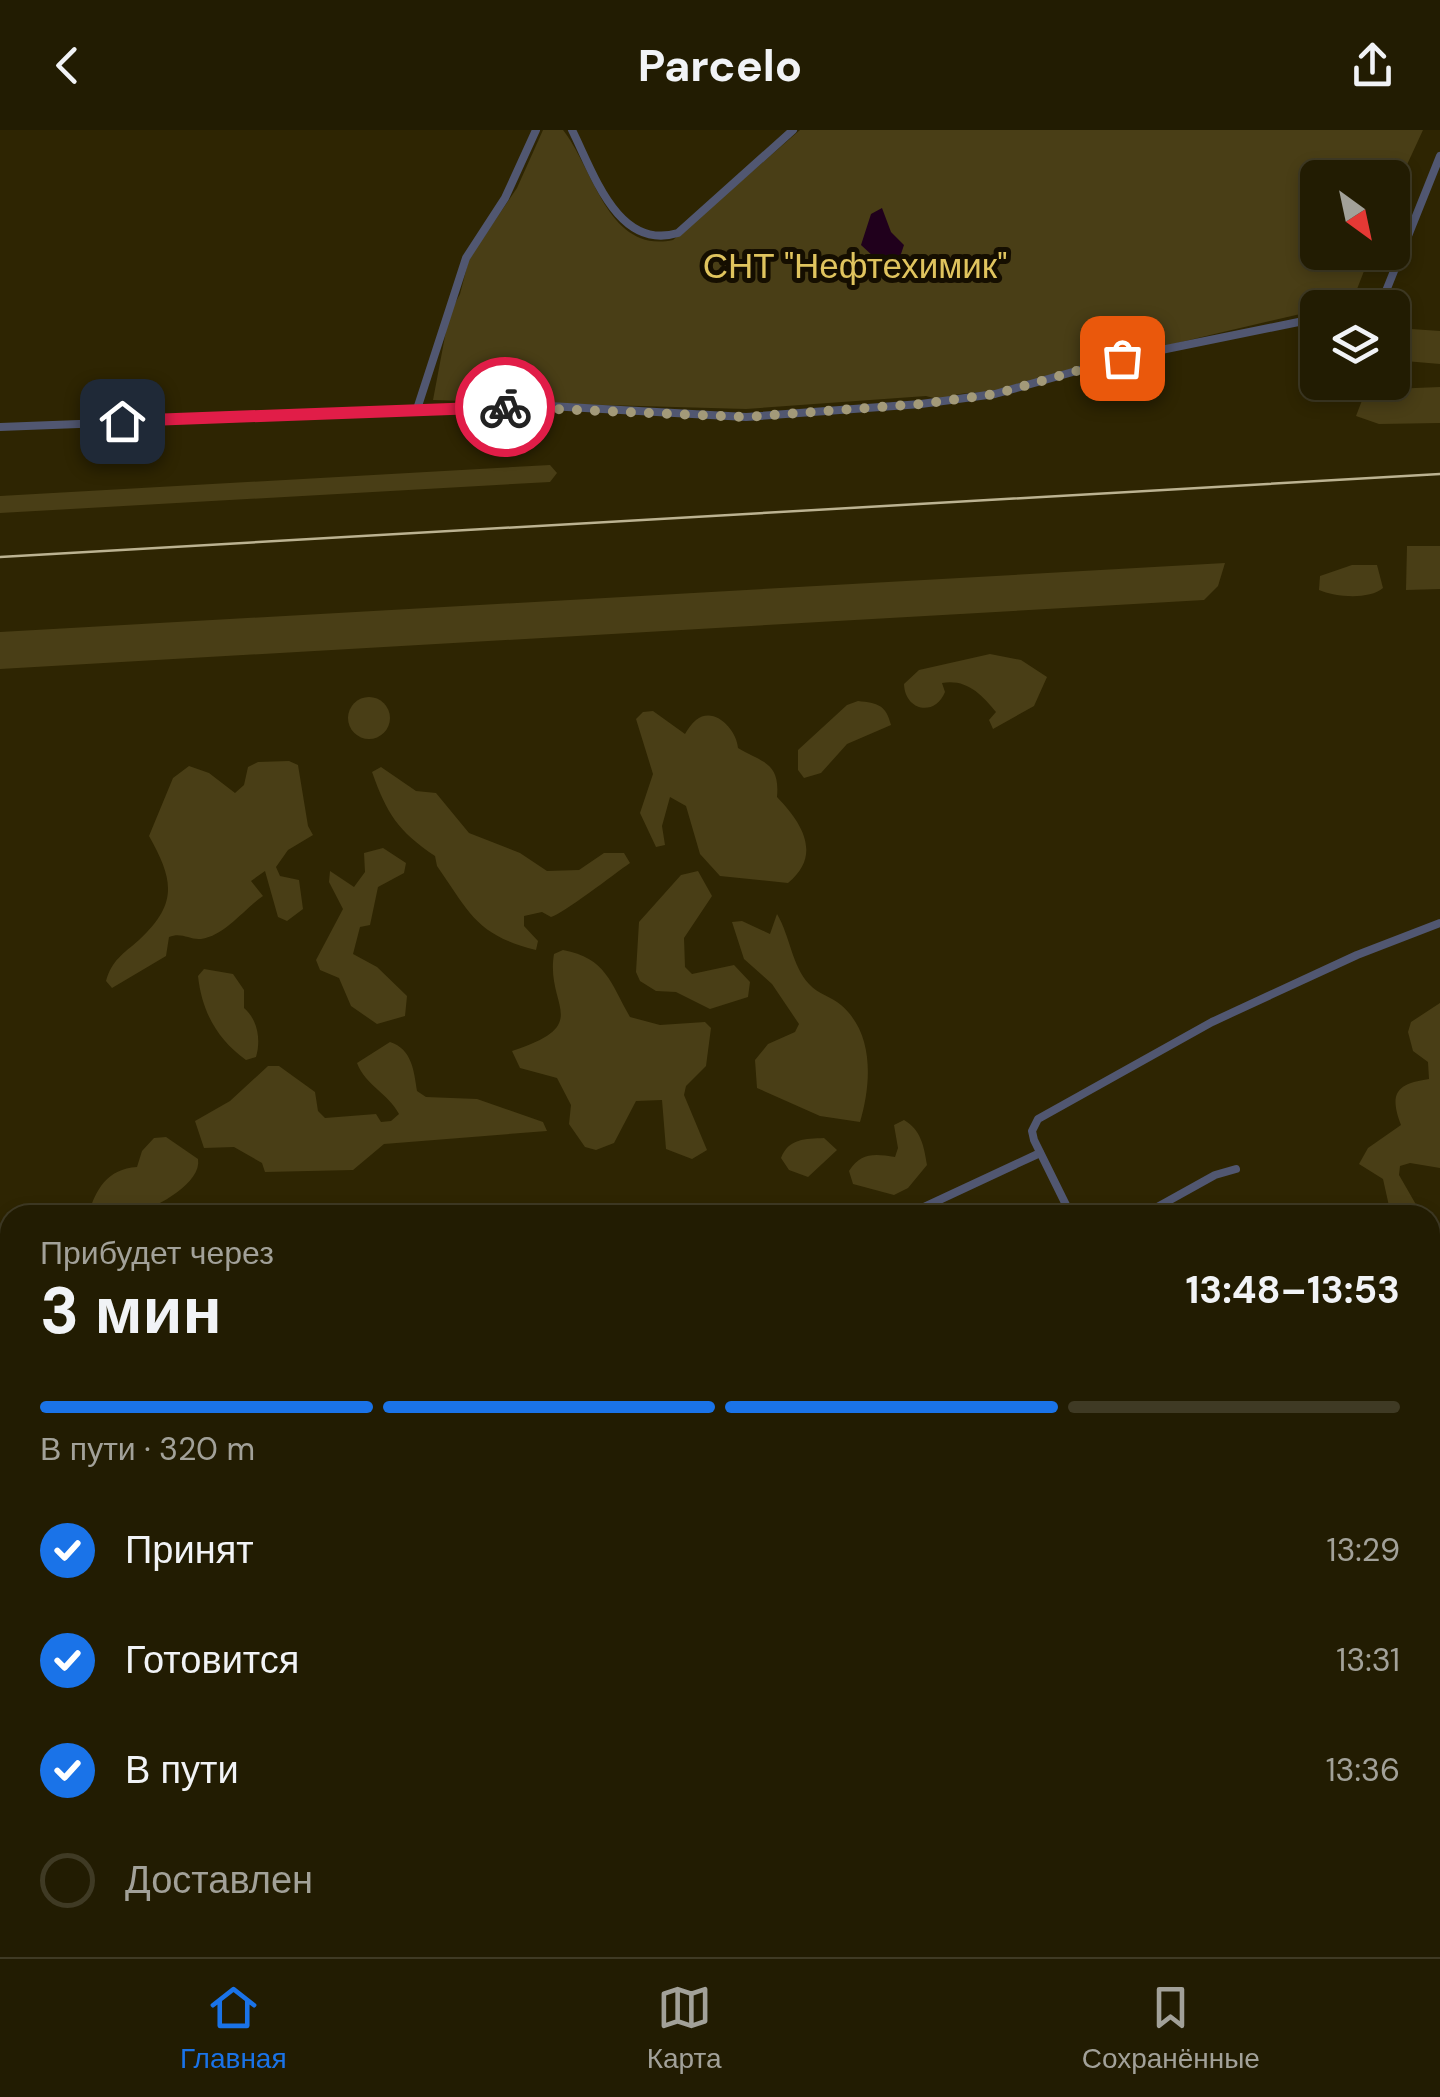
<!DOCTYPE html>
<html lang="ru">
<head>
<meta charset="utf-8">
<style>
  body { margin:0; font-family:"DM Sans",sans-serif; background:#2e2911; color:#f1f3f6; height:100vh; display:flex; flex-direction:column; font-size:38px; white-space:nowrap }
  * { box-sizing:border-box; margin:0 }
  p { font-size:32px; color:#a2a199 }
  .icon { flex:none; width:55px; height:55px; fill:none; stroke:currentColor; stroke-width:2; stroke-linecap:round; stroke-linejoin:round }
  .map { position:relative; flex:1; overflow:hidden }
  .sheet { position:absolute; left:0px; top:1075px; width:1440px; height:752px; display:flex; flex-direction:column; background:#221c02; border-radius:30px 30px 0 0; box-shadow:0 5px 15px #0003,0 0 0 2px #3f3a24 }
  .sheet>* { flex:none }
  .needle { width:65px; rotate:147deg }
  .buttons { position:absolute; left:1300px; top:30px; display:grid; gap:20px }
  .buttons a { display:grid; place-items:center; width:110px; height:110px; border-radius:15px; background:#221c02; box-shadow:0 5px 15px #0003,0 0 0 2px #3f3a24; font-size:50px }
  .pin { position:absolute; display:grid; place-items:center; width:85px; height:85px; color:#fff; margin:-42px; border-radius:20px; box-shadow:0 5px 15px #0006 }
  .courier { position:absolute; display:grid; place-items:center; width:100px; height:100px; margin:-50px; border:8px solid #e11d48; border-radius:50%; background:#fff; color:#222; box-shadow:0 2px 12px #0007 }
  .headline em { font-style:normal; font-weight:700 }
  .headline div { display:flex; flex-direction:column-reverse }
  .headline { display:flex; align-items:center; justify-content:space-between; height:170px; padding:0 40px }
  h1 { font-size:65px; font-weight:700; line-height:75px }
  .bar { display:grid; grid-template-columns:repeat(4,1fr); gap:15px 10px; align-content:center; height:120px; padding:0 40px }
  .bar i { height:12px; border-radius:8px; background:#3f3a24 }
  .bar .active { background:#1a73e8 }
  .bar p { grid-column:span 4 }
  ol { padding:0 40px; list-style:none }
  li { display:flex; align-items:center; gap:30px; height:110px }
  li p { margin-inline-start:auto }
  li .icon { padding:10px; border-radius:50%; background:#1a73e8; color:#fff; stroke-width:4 }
  li:last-child { color:#a2a199 }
  li i { width:55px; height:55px; border:5px solid #3f3a24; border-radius:50% }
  header { display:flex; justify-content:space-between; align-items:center; height:130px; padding:0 40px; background:#221c02; font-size:45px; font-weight:700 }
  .tab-bar { display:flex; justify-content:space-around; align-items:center; height:140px; border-top:2px solid #3f3a24; background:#221c02; font-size:28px; color:#a2a199 }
  .tab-bar a { display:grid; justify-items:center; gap:5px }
  .tab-bar .active { color:#1a73e8 }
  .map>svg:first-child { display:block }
</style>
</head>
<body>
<header><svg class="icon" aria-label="back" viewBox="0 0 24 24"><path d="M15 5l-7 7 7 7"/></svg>Parcelo<svg class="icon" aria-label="share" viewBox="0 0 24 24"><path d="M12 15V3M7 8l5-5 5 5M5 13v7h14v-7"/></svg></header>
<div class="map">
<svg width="1440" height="1827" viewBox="0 0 1440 1827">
  <rect width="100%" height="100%" fill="#2e2502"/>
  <!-- green -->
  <g fill="#493e16">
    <path d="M 543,0 L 563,0 C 594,39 608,124 673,110 L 800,0 L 1423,0 L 1393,65 L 1392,48 L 1318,48 L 1318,122 L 1371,123 L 1352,172 C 1241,198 1122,224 1009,258 C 986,265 962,259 941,270 L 926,266 L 746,279 L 433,270 L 449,185 L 460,164 L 469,129 L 517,58 Z"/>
    <path d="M 1397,198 L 1440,201 L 1440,234 L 1393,230 L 1393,204 Z"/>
    <path d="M 1440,257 L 1440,293 L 1379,294 L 1356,286 L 1366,260 Z"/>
    <path d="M 550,335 L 557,343 L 550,352 L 0,383 L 0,366 Z"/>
    <path d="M 1407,416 L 1440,416 L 1440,459 L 1406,460 Z"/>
    <path d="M 1225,433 L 1218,456 L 1204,470 L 0,539 L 0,502 Z"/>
    <path d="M 1352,435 L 1377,435 L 1383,458 C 1369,470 1335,467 1319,460 L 1320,446 Z"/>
    <path d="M 990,524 L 1021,530 L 1047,547 L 1034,576 L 993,599 L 989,590 L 996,582 C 981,564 967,549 942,553 L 945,562 C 935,587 905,581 904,554 L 919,540 Z"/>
    <circle cx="369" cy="588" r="21"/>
    <path d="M 858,571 C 878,573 886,575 891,595 L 847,614 L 821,643 L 804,648 L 798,640 L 798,620 L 847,575 Z"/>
    <path d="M 653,581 L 685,604 C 688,599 691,594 696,590 C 714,575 737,600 738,618 C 764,633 780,633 777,667 C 803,694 822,725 788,753 L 720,746 L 700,724 L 686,676 L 670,667 L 662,696 L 665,715 L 656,717 L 640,683 L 653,644 L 636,589 L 643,582 Z"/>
    <path d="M 289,631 L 298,635 L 308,696 L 313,705 L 288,720 L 276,737 L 280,746 L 299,750 L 303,779 L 287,791 L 278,787 L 265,741 L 251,751 L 263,766 C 244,779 225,806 201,809 C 189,810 182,802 169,807 L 166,826 L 112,858 L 106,851 C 112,830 123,824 139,810 C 179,773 173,749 149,706 L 173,648 L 189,636 L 209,643 L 235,663 L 244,655 L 248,637 L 258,632 Z"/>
    <path d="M 381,637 L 416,661 L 436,663 L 469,703 L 520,723 L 547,741 L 579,740 L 604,723 L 624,723 L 630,733 C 614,744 563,784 551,787 L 542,782 L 524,786 L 524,796 L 538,811 L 536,820 C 476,805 470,783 437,736 L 435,726 C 398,701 387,684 372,642 Z"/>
    <path d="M 383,718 L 406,733 L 404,743 L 378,757 L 370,795 L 360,797 L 353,824 L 377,837 L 407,866 L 405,886 L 377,894 L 351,876 L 339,848 L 320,840 L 316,830 L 343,779 L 329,752 L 330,741 L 354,757 L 365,742 L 364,723 Z"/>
    <path d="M 698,741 L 712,766 L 684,808 L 685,837 L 692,844 L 734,835 L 750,852 L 748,867 L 710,879 L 676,862 L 656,861 L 640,851 L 636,842 L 639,792 L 681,745 Z"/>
    <path d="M 777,784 C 790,806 792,836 809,854 C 818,864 832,867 841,875 C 875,904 871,955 860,992 L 820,986 L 757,958 L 755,930 L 768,914 L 795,902 L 799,894 L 772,854 L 744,829 L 732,792 L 742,791 L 770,804 Z"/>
    <path d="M 563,820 C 606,828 610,852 630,887 L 660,895 L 705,892 L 711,898 L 706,936 L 686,956 L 684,965 L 707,1020 L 692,1029 L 666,1019 L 662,970 L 636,971 L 614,1013 L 596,1020 L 585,1017 L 569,994 L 571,975 L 557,948 L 520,938 L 512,921 C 595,894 545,877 554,824 Z"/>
    <path d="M 204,839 L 233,844 L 244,860 L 244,878 C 258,890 261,910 256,927 L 246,930 C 217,909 202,882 198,846 Z"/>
    <path d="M 1440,873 L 1440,1038 L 1410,1033 L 1400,1036 L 1399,1045 L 1422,1085 L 1391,1085 L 1383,1049 L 1359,1034 L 1368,1018 L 1401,995 C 1389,963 1396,954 1429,949 L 1428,932 L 1413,921 L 1408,902 L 1411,892 Z"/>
    <path d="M 390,912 C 412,919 414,941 417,961 L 426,967 L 477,969 L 543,992 L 547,1001 L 384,1014 L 353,1040 L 265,1042 L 262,1033 L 234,1017 L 204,1018 L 195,991 L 230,971 L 268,936 L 279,936 L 315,962 L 318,981 L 325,988 L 376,984 L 381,992 L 391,991 L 399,984 C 388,963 366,956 357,933 Z"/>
    <path d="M 904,990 C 921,1000 924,1016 927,1035 L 908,1058 L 894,1065 L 853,1054 L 849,1041 C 861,1022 875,1024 895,1027 L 898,1018 L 894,995 Z"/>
    <path d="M 166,1007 L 198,1029 C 202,1053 158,1076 136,1084 C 123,1089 102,1085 88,1085 C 96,1059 107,1039 137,1037 L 142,1021 L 154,1008 Z"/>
    <path d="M 824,1008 L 837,1020 L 808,1047 L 789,1040 L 781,1028 C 789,1008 805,1009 824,1008 Z"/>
  </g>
  <!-- water -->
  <path fill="#20001c" d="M 882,78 L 891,102 L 904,115 L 899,130 L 874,127 L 861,115 L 871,84 Z"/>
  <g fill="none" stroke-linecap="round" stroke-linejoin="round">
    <!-- street -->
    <g stroke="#515771" stroke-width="8">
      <path d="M 572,0 C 594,44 618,121 678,103 L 793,0"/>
      <path d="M 1363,178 L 1375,174 L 1386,161 L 1440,26"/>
      <path d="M 417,279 L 466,128 L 505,68 L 536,0"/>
      <path d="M 0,297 L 549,276 L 746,287 L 921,274 L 995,264 L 1122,228 L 1318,188"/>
      <path d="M 907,1085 L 1040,1023"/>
      <path d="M 1071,1085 L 1034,1010 L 1032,1001 L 1038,989 L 1212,892 L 1357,825 L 1440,793"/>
      <path d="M 1143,1085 L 1215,1045 L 1236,1039"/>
      <path d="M 1430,1162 L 1440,1163"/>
      <path d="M 0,1293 L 10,1288"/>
      <path d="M 0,1361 L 10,1379"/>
      <path d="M 1430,1486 L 1440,1486"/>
      <path d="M 1430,1650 L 1440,1650"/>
      <path d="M 1430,1663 L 1440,1683"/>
      <path d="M 0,1722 L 10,1716"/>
      <path d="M 118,1818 L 123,1827"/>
      <path d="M 248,1818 L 253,1827"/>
      <path d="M 315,1818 L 320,1827"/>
      <path d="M 443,1818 L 448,1827"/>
      <path d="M 568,1818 L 573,1827"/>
      <path d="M 688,1818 L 693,1827"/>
      <path d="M 808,1818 L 813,1827"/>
      <path d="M 1014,1818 L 1019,1827"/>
      <path d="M 1144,1818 L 1149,1827"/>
      <path d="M 1267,1818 L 1272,1827"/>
      <path d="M 1392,1818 L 1397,1827"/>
      <path d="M 461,1827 L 478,1818"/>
      <path d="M 968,1827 L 985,1818"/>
    </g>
    <!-- rail -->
    <path stroke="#bcb392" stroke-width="2.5" d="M 0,427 L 1440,344"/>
  </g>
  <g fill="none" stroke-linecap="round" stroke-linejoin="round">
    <!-- done -->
    <path stroke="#a39a79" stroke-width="10" stroke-dasharray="0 18" d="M 505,277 L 746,287 L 921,274 L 996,264 L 1122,228"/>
    <!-- route -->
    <path stroke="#e11d48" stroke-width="12" d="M 122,291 L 505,277"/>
  </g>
  <g text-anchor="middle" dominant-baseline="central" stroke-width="10" stroke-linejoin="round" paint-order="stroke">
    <!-- park labels -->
    <g font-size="35" fill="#e0c45e" stroke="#150e00">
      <text x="855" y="136">СНТ "Нефтехимик"</text>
    </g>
  </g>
</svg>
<div class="buttons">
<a><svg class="needle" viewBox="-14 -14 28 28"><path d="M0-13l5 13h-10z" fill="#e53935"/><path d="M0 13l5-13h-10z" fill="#a2a199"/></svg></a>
<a><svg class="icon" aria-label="layers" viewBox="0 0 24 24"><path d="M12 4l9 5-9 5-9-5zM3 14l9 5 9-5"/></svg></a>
</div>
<div class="pin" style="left:1122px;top:228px;background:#ea580c"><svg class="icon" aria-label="bag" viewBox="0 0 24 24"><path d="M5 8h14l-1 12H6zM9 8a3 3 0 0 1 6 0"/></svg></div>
<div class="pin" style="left:122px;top:291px;background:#1f2937"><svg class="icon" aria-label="home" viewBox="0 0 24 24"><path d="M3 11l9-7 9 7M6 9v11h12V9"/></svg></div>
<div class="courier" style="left:505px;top:277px"><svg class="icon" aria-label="bike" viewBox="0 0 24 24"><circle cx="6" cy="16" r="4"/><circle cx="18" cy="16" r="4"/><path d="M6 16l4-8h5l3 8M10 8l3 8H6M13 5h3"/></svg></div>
<section class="sheet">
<div class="headline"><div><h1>3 мин</h1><p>Прибудет через</p></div><em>13:48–13:53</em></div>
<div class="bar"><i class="active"></i><i class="active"></i><i class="active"></i><i></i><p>В пути · 320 m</p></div>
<ol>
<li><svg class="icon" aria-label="check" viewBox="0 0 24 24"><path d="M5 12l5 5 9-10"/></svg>Принят<p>13:29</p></li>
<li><svg class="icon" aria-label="check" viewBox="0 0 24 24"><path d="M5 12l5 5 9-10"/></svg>Готовится<p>13:31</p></li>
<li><svg class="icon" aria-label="check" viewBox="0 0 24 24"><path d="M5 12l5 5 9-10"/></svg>В пути<p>13:36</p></li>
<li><i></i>Доставлен</li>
</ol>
</section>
</div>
<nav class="tab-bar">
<a class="active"><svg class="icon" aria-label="home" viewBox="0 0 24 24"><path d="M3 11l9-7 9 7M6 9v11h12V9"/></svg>Главная</a>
<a><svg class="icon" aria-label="map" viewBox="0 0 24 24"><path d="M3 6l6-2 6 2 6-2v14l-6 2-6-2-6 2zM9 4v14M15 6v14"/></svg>Карта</a>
<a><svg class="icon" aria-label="saved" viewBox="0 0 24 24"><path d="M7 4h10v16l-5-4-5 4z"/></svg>Сохранённые</a>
</nav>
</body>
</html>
